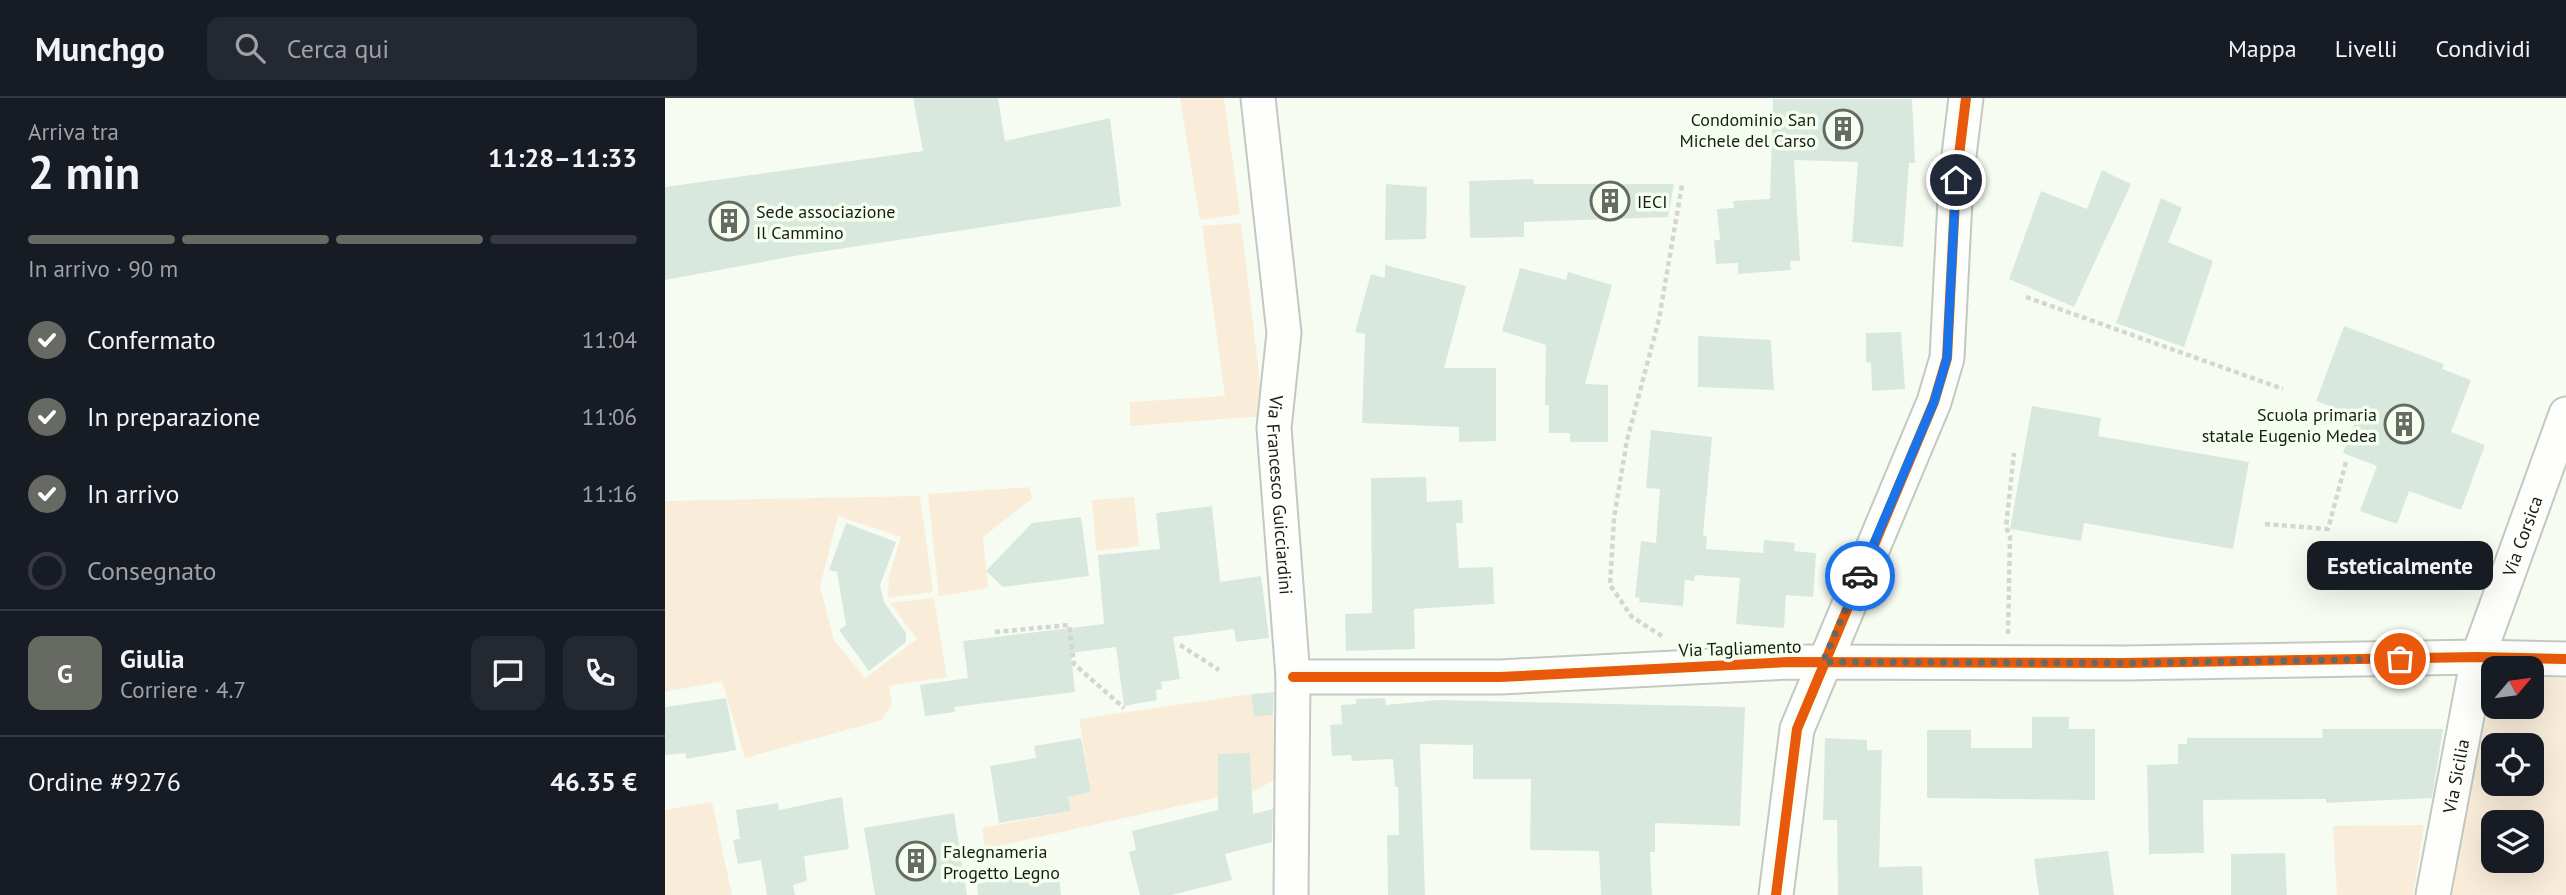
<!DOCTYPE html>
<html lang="it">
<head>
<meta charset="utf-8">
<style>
  body { margin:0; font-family:"PT Sans",sans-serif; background:#242831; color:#f1f3f6; height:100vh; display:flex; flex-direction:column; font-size:26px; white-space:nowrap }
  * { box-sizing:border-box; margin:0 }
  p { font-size:23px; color:#9ea1a6 }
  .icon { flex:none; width:38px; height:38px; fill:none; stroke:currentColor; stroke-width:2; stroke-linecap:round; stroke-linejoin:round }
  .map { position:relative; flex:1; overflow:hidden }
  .sheet { display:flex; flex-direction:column; background:#171b24; width:665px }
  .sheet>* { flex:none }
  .needle { width:46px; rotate:61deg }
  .controls { position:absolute; left:1816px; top:558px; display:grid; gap:14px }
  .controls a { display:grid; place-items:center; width:63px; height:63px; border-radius:14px; background:#171b24; box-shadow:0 7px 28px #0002; font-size:35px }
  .pin { position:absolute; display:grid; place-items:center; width:60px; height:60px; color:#fff; margin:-30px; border:4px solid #fff; border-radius:50%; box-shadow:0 2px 7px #0007 }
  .courier { position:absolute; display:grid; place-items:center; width:70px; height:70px; margin:-35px; border:5px solid #1a73e8; border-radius:50%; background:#fff; color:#222; box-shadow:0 2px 9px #0007 }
  .bubble { position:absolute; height:49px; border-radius:14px; background:#171b24; box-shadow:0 7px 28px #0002; font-size:23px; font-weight:800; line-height:49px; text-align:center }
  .overview em { font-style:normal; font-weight:800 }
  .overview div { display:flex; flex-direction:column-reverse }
  .overview { display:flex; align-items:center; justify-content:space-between; height:119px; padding:0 28px }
  h1 { font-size:46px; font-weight:800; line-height:52px }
  .bar { display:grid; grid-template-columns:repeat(4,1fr); gap:10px 7px; align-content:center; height:84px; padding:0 28px }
  .bar i { height:9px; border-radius:5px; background:#363941 }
  .bar .active { background:#666a62 }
  .bar p { grid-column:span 4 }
  .line { display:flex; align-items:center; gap:18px; padding:0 28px; border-top:2px solid #363941 }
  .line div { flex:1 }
  .round { display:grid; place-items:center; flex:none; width:74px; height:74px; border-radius:14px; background:#242831 }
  ol { padding:0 28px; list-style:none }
  li { display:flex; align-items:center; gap:21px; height:77px }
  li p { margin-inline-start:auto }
  li .icon { padding:7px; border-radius:50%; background:#666a62; color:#fff; stroke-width:4 }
  li:last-child { color:#9ea1a6 }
  li i { width:38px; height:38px; border:4px solid #363941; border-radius:50% }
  header { display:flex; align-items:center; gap:42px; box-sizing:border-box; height:98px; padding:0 35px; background:#171b24; border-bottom:2px solid #363941 }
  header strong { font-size:33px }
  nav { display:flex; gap:38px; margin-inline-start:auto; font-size:24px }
  .search { width:490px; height:63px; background:#242831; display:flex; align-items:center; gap:18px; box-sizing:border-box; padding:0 24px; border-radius:14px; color:#9ea1a6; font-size:26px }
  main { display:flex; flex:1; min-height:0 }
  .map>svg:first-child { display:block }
</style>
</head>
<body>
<header>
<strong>Munchgo</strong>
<div class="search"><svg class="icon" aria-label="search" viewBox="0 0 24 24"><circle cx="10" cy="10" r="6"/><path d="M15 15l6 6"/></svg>Cerca qui</div>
<nav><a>Mappa</a><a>Livelli</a><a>Condividi</a></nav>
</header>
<main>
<section class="sheet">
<div class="overview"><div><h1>2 min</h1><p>Arriva tra</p></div><em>11:28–11:33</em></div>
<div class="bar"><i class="active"></i><i class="active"></i><i class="active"></i><i></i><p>In arrivo · 90 m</p></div>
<ol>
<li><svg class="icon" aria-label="check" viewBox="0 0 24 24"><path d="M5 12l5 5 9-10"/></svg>Confermato<p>11:04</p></li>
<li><svg class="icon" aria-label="check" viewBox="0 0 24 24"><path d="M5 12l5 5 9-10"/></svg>In preparazione<p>11:06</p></li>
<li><svg class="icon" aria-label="check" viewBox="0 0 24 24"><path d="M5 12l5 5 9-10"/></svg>In arrivo<p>11:16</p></li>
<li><i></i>Consegnato</li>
</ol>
<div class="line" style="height:126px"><b class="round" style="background:#666a62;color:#fff">G</b><div><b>Giulia</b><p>Corriere · 4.7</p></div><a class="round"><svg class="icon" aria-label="chat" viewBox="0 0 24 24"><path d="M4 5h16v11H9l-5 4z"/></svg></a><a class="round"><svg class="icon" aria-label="phone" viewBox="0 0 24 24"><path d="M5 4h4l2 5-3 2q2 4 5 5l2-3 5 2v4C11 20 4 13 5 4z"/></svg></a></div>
<div class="line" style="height:91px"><div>Ordine #9276</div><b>46.35 €</b></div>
</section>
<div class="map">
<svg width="1901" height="797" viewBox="0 0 1901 797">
  <rect width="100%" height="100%" fill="#f6fcf2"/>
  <!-- green -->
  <g fill="#f9edda" fill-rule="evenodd">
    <path d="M 515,0 L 559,0 L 575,116 L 535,122 Z"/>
    <path d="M 576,125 L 599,318 L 465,328 L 465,304 L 560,298 L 537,128 Z"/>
    <path d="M 364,389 L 367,401 L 318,439 L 323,490 L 274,498 L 263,396 Z"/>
    <path d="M 255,398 L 268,494 L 223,500 L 224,478 L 236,439 L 173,418 L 155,488 L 169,542 L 200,580 L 252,541 L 225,505 L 269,500 L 282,579 L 224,588 L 227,606 L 217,622 L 80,660 L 57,583 L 0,594 L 0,403 Z"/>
    <path d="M 469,399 L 474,448 L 431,453 L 427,402 Z"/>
    <path d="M 1823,577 L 1829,577 L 1829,609 L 1867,609 L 1867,579 L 1901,580 L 1901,797 L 1780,797 ZM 1829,648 L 1867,648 L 1867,686 L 1829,686 ZM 1829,724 L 1867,724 L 1867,763 L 1829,763 Z"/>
    <path d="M 586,596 L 589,619 L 608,617 L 612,681 L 587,694 L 585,656 L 553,656 L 554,699 L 320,751 L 317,730 L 406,713 L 403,699 L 426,694 L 414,621 Z"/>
    <path d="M 47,704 L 67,797 L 0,797 L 0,712 Z"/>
    <path d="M 1759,727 L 1748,797 L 1672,797 L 1668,728 Z"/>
  </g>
  <!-- building -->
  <g fill="#d9e8df">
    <path d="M 248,0 L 333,0 L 340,43 L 445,20 L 456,108 L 135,157 L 0,182 L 0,89 L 258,53 Z"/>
    <path d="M 1108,1 L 1247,1 L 1250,65 L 1244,65 L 1238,149 L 1187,144 L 1193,64 L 1129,62 L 1135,163 L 1125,163 L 1126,172 L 1073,176 L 1073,165 L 1051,166 L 1049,142 L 1055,142 L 1052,111 L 1069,110 L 1068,103 L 1105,101 Z"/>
    <path d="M 1437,72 L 1466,86 L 1409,209 L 1344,181 L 1376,93 L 1422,111 Z"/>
    <path d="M 868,81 L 869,86 L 1009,86 L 1003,119 L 859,124 L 859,139 L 805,140 L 804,83 Z"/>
    <path d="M 721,86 L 762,89 L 761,141 L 720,142 Z"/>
    <path d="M 1496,100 L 1517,110 L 1503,144 L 1548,163 L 1519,249 L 1451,225 Z"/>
    <path d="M 720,167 L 801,188 L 779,270 L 831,270 L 831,343 L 794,344 L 794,329 L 697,325 L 700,236 L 690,234 L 706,176 L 720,180 Z"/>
    <path d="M 855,170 L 901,182 L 903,174 L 947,187 L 920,286 L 943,287 L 943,344 L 905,344 L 905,335 L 884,335 L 884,307 L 880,307 L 881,247 L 837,233 Z"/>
    <path d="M 1679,228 L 1779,266 L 1777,271 L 1806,282 L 1786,334 L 1820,347 L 1796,412 L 1744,393 L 1732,426 L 1695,413 L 1712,368 L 1678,355 L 1692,318 L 1651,303 Z"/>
    <path d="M 1236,234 L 1240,291 L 1207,293 L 1206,265 L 1201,264 L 1201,235 Z"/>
    <path d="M 1033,238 L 1106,242 L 1109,292 L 1033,289 Z"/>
    <path d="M 1367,308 L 1436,320 L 1433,338 L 1584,364 L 1568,451 L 1419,425 L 1416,443 L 1345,431 Z"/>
    <path d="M 986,332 L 1047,339 L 1038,437 L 1042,438 L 1041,451 L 1098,455 L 1099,442 L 1130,445 L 1129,453 L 1151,455 L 1148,499 L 1121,497 L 1119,530 L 1071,526 L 1075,480 L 1030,477 L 1029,483 L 1020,482 L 1018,508 L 974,504 L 975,500 L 970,499 L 976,443 L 991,445 L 995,391 L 981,390 Z"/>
    <path d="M 761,379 L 762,404 L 797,402 L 798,425 L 791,425 L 794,470 L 828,469 L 829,506 L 749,511 L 750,551 L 681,553 L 680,516 L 707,515 L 706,380 Z"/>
    <path d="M 547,408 L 555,484 L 596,478 L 604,540 L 571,544 L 569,531 L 508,539 L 515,581 L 496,584 L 497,591 L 491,592 L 492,602 L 459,608 L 451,549 L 406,555 L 410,594 L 289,609 L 290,614 L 260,618 L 255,587 L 303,580 L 298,543 L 439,526 L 433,457 L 495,451 L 491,415 Z"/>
    <path d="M 416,419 L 424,478 L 338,489 L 321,473 L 367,425 Z"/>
    <path d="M 181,425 L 231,444 L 215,487 L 219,504 L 241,535 L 241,544 L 204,573 L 174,532 L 181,527 L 172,474 L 164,472 Z"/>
    <path d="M 609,594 L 608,617 L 589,619 L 586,596 Z"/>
    <path d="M 61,600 L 71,652 L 21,661 L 21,655 L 0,657 L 0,609 Z"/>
    <path d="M 720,600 L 721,607 L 773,602 L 1080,609 L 1075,728 L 990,725 L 990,754 L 985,754 L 987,797 L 936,797 L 934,753 L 865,752 L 866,681 L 808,681 L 808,647 L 755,646 L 760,797 L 723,797 L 722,737 L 734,737 L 733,689 L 730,689 L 728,661 L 687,663 L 686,657 L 667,658 L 665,627 L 677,626 L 676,607 L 691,606 L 691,601 Z"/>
    <path d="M 1367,619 L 1404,619 L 1404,631 L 1430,631 L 1430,702 L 1262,700 L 1262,632 L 1306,632 L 1306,650 L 1367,650 Z"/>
    <path d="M 1657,631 L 1778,631 L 1767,700 L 1661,705 L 1661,701 L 1538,702 L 1539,755 L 1484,756 L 1482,667 L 1513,666 L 1513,646 L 1522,646 L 1522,640 L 1658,640 Z"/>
    <path d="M 416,640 L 426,694 L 403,699 L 406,713 L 334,725 L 325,668 L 371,660 L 369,648 Z"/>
    <path d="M 1160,640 L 1202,642 L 1202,652 L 1217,652 L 1214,769 L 1257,768 L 1258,797 L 1173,797 L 1172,722 L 1158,722 Z"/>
    <path d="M 585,655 L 588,716 L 608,711 L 607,744 L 560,756 L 567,782 L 506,797 L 475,797 L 464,754 L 471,752 L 467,733 L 553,712 L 553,656 Z"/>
    <path d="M 177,699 L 184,751 L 139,758 L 142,783 L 128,787 L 130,797 L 102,797 L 96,762 L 73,766 L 68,742 L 75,741 L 71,712 L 113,705 L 114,712 Z"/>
    <path d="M 289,715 L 302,797 L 210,797 L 199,730 Z"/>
    <path d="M 1443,753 L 1449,797 L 1374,797 L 1369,761 Z"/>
    <path d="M 1620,755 L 1622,797 L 1566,797 L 1566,756 Z"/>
    <path d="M 393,769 L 396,797 L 313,797 L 312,786 Z"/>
  </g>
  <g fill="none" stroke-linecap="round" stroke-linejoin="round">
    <defs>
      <g id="street">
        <path id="s1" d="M 593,0 L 619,235 L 609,330 L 628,579 L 626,797"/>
        <path d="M 628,579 L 835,579 L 1123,564 L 1460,565 L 1813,559 L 1901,561"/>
        <path d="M 1111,797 L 1132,631 L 1269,304 L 1282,260 L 1291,82 L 1301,0"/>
        <path id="s2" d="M 1768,797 L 1813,559 L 1901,316"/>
      </g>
    </defs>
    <!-- street casing -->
    <use href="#street" stroke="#c3c8c0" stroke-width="37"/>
    <!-- path -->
    <g stroke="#d4d6d3" stroke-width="4.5" stroke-dasharray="5 3.5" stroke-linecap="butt">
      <path d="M 1361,199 L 1618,291"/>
      <path d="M 1600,426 L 1663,431 L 1681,364"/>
      <path d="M 330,534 L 404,527 L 409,566 L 459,610"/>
      <path d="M 1343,536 L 1345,438 L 1341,429 L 1349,355"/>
      <path d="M 997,538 L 967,519 L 945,487 L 949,420 L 962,342 L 994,221 L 1017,87"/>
      <path d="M 515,547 L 554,572"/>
    </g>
    <!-- street -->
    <use href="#street" stroke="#fefffd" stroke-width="33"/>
    <defs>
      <g id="cycleway">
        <path d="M 628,579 L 835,579 L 1123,564 L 1460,565 L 1813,559 L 1901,561"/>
        <path d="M 1111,797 L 1132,631 L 1269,304 L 1282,260 L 1291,82 L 1301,0"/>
      </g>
    </defs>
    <!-- cycleway casing -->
    <use href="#cycleway" stroke="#f5ffef" stroke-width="15"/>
    <!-- cycleway -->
    <use href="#cycleway" stroke="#e8590c" stroke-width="10"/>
  </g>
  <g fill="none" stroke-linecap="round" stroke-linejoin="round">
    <!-- done -->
    <path stroke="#666a62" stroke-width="7" stroke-dasharray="0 12.6" d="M 1195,478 L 1158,564 L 1460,565 L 1735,561"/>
    <!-- route -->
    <path stroke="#1a73e8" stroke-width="9" d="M 1195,478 L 1269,304 L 1282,260 L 1291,82"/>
  </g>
  <!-- icons -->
  <defs>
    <symbol id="building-ring" viewBox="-11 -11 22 22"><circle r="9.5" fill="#f5ffef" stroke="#666a62" stroke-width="1.5"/><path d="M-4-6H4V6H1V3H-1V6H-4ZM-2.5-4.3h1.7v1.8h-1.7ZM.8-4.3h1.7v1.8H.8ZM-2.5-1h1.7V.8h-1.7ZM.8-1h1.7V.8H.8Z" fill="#666a62"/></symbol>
  </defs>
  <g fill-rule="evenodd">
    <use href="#building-ring" x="1156" y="9" width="44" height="44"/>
    <use href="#building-ring" x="923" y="81" width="44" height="44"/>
    <use href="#building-ring" x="42" y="101" width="44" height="44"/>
    <use href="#building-ring" x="1717" y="304" width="44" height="44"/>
    <use href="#building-ring" x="229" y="741" width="44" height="44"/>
  </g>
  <g text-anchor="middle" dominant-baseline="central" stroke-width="7" stroke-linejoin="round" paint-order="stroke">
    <!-- poi labels -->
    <g font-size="18" fill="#181c15" stroke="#f5ffef" text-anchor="start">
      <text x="1151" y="21" text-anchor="end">Condominio San<tspan x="1151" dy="21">Michele del Carso</tspan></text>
      <text x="972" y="103">IECI</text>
      <text x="91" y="113">Sede associazione<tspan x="91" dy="21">Il Cammino</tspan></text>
      <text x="1712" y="316" text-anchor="end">Scuola primaria<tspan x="1712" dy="21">statale Eugenio Medea</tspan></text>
      <text x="278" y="753">Falegnameria<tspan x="278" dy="21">Progetto Legno</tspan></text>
    </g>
    <!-- street labels -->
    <g font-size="18" fill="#181c15" stroke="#f5ffef">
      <text stroke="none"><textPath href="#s1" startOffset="399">Via Francesco Guicciardini</textPath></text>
      <text stroke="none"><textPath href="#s2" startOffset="371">Via Corsica</textPath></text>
      <text transform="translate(1075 550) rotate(-2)">Via Tagliamento</text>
      <text stroke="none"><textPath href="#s2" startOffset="121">Via Sicilia</textPath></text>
    </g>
  </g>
</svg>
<div class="controls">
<a><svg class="needle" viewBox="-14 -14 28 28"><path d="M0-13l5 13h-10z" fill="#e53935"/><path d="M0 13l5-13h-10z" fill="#9ea1a6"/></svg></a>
<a><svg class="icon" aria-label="locate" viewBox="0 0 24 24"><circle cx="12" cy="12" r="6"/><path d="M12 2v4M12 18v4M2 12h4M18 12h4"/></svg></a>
<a><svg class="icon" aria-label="layers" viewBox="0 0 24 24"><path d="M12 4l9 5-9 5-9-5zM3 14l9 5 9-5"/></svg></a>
</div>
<div class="pin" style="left:1735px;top:561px;background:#ea580c"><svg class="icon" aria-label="bag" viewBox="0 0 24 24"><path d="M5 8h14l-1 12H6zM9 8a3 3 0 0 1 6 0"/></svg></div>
<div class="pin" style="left:1291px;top:82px;background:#1f2937"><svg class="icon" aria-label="home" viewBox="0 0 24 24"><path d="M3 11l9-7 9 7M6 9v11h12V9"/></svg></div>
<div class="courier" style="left:1195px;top:478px"><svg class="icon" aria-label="car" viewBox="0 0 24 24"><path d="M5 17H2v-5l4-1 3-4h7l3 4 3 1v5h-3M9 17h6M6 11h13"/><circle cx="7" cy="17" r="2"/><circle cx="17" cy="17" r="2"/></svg></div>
<div class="bubble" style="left:1642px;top:443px;width:186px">Esteticalmente</div>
</div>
</main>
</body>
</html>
